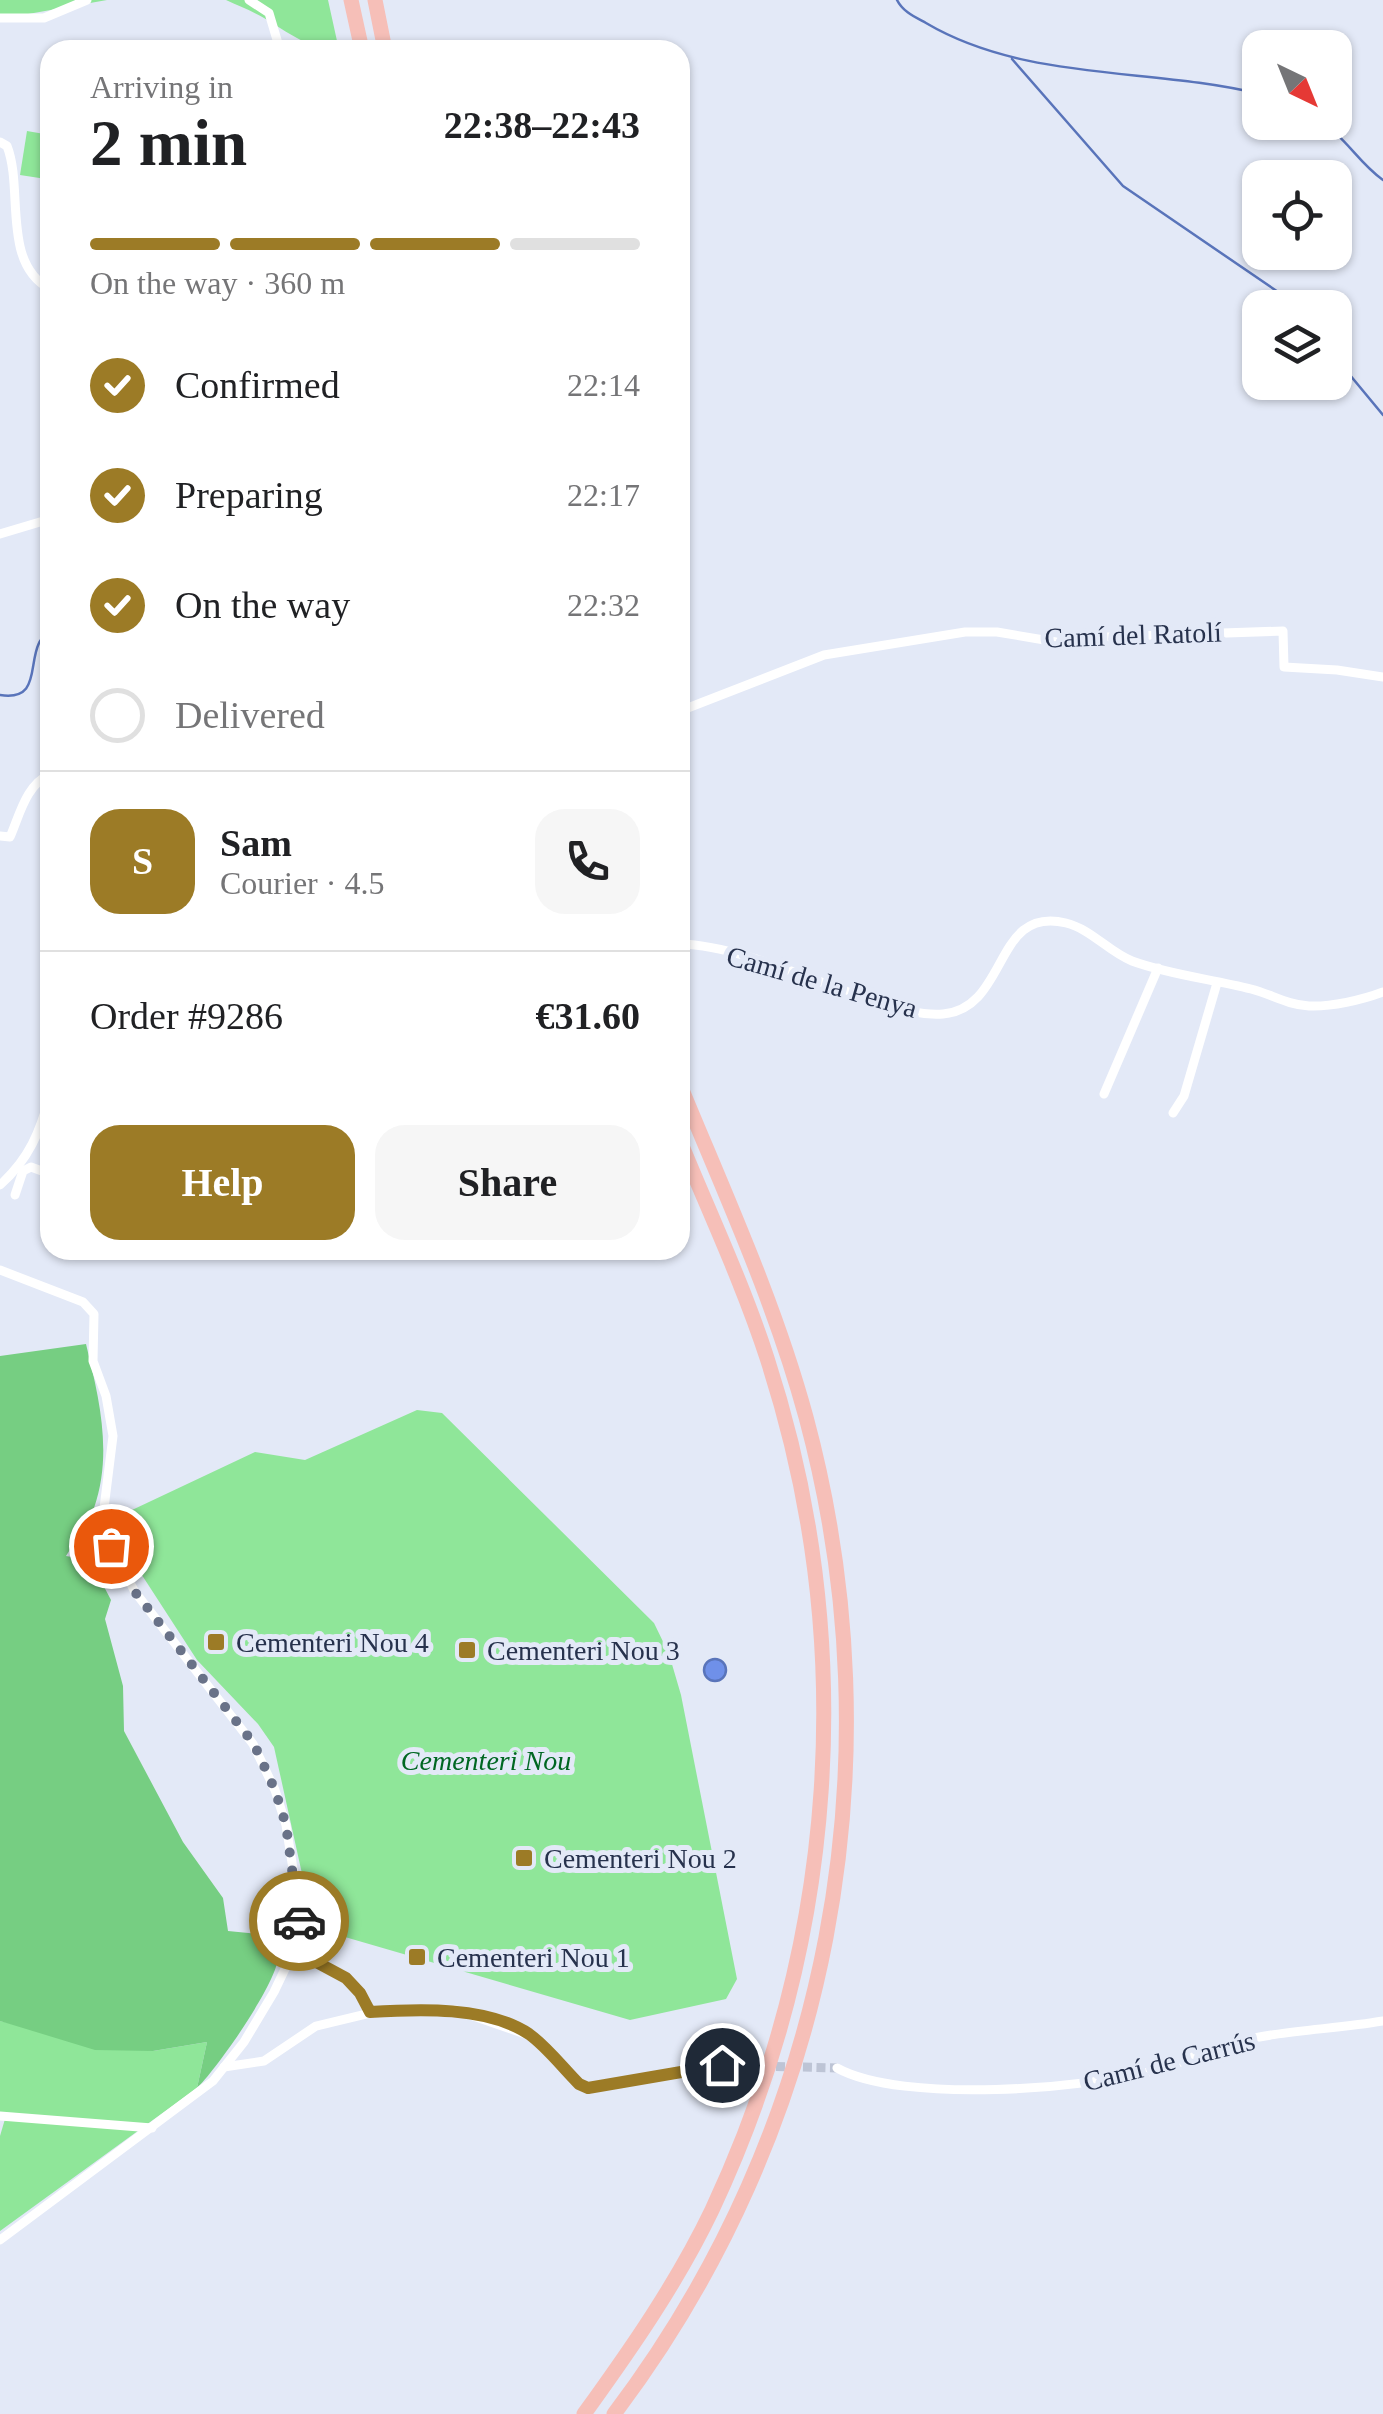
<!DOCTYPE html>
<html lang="en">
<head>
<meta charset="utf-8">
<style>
  body { margin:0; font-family:"Times New Roman",serif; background:#f6f6f6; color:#202124; height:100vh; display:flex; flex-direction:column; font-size:38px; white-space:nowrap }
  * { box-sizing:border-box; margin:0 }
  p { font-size:32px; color:#757577 }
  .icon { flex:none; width:55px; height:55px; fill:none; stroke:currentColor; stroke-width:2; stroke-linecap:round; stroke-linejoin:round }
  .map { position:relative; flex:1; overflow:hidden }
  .details { position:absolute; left:40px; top:40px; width:650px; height:1220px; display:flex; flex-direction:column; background:#fff; border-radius:30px; box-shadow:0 2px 8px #0004 }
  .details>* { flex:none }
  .needle { width:65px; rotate:137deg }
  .controls { position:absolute; left:1242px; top:30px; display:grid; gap:20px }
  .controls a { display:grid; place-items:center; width:110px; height:110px; border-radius:20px; background:#fff; box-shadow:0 2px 8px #0004; font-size:50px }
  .pin { position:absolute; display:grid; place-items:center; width:85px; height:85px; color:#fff; margin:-42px; border:5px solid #fff; border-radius:50%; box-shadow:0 2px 10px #0007 }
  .courier { position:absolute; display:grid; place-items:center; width:100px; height:100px; margin:-50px; border:8px solid #9c7b26; border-radius:50%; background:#fff; color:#222; box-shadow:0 2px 12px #0007 }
  .summary em { font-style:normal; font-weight:600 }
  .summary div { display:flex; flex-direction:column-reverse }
  .summary { display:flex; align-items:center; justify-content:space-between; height:170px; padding:0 50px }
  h1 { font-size:65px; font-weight:600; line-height:75px }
  .bar { display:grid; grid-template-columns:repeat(4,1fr); gap:15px 10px; align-content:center; height:120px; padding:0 50px }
  .bar i { height:12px; border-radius:8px; background:#e0e0e0 }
  .bar .current { background:#9c7b26 }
  .bar p { grid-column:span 4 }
  .line { display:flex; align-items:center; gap:25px; padding:0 50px; border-top:2px solid #e0e0e0 }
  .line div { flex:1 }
  .round { display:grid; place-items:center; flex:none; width:105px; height:105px; border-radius:30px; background:#f6f6f6 }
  ol { padding:0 50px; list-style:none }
  li { display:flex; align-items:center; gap:30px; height:110px }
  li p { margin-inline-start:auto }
  li .icon { padding:10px; border-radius:50%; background:#9c7b26; color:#fff; stroke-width:4 }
  li:last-child { color:#757577 }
  li i { width:55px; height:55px; border:5px solid #e0e0e0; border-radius:50% }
  .primary-button { display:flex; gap:20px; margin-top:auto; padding:20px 50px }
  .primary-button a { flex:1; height:115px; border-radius:30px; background:#9c7b26; color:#fff; font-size:40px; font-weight:600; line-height:115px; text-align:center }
  .primary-button a+a { background:#f6f6f6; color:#202124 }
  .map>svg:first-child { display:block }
</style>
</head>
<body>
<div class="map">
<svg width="1383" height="2414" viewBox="0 0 1383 2414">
  <rect width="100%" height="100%" fill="#e3e9f7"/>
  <!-- green -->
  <g fill="#8fe699">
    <path d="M 0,0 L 107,0 L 0,19 Z"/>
    <path d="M 226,0 L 328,0 L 339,50 C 309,50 288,32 264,18 C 252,11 239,6 226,0 Z"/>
    <path d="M 27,131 L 50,135 L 46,179 L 20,175 Z"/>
    <path d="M 417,1410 L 442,1413 L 654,1623 L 669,1654 L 681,1695 L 737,1979 L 726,1999 L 630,2020 L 314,1928 L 274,1747 L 258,1724 L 197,1660 L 125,1549 L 146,1538 L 132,1510 L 255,1452 L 305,1460 Z"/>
    <path d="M 0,2021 L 153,2051 L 207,2042 L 197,2088 L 0,2231 L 0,2136 L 5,2119 L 0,2118 Z"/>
  </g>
  <!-- forest -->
  <path fill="#76ce82" d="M 86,1344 C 99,1398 113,1453 94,1508 C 88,1524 75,1541 66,1556 L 90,1560 L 111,1600 L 105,1619 L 123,1686 L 124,1731 L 183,1842 L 223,1898 L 228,1931 L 270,1935 C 272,1941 278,1950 278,1956 C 279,1981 216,2070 197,2088 L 207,2042 L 153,2051 L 95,2050 L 0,2021 L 0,1356 Z"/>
  <!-- water -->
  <circle fill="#6f90e9" stroke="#5974ba" stroke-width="2.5" cx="715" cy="1670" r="11"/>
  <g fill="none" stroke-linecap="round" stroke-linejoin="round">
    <!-- stream -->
    <g stroke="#5974ba" stroke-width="2.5">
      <path d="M 897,0 C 903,12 915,17 926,23 C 1026,82 1151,67 1260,94"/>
      <path d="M 1012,59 L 1123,186 L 1284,296 L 1294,308"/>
      <path d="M 1322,122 C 1346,138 1359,163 1383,180"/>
      <path d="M 1335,357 L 1383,415"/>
      <path d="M 0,695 C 40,701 28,666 39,643 C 40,640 47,633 50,630"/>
    </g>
    <!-- street-tunnel -->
    <path stroke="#bdc4d5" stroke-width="9" stroke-dasharray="9 4.5" stroke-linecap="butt" d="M 722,2065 L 837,2068"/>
    <!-- street -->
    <g stroke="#fff" stroke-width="9">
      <path d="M 249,0 L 269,13 L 280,50"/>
      <path d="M 0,18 L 44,18 L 87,0"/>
      <path d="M 0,142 L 7,146 C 24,189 1,263 50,289"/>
      <path d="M 0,534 L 50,519"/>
      <path d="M 680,711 L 824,655 L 965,632 L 997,632 L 1062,643 L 1108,637 L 1283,631 L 1284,667 L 1337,670 L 1383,677"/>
      <path d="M 0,836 L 10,837 C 20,814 26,785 50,774"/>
      <path d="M 680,944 C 734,945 810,979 862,997 C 889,1005 915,1016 943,1014 C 1009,1008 993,905 1066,923 C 1091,929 1109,952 1132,961 C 1170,975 1212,979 1251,989 C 1271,994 1287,1005 1309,1006 C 1331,1007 1362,1000 1383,992"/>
      <path d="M 1104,1094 L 1158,968"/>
      <path d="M 1173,1113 L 1184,1096 L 1217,983"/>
      <path d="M 0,1185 C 29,1159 40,1132 50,1095"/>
      <path d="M 15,1195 L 23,1171 L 31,1167 L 50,1174"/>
      <path d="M 0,1270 L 83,1302 L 94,1314 L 93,1361 L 106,1396 L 113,1436 L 103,1516 L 111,1547 L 135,1592 L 253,1744 L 275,1790 L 286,1825 L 300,1913 L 294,1950 L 274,1992 L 244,2042 L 213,2081 L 0,2240"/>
      <path d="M 294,1950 L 345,1978 L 359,1993 L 370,2013"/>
      <path d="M 224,2067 L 264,2061 L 316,2026 L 370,2013 L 456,2010 L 531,2036 L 579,2084 L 588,2088 L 722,2065"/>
      <path d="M 837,2068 C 902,2104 1088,2089 1160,2069 C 1182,2063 1203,2051 1225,2045 C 1276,2030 1331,2030 1383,2021"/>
      <path d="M 0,2116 L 152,2128"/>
    </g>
    <!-- highway -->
    <g stroke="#f6bfb8" stroke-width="15">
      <path d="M 351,0 L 362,50"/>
      <path d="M 375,0 L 385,50"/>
      <path d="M 584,2414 C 631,2349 677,2283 712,2210 C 838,1941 859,1641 767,1358 C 743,1284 709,1212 680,1141"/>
      <path d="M 614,2414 C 830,2129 899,1762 806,1417 C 775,1303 725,1194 680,1085"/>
    </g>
  </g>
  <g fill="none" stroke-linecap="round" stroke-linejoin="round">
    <!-- done -->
    <path stroke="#697288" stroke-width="10" stroke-dasharray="0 18" d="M 111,1546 L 135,1592 L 254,1744 L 275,1790 L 286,1825 L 299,1921"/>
    <!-- route -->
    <path stroke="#9c7b26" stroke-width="12" d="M 299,1921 L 294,1950 L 346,1978 L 360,1993 L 370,2012 C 419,2009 487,2006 529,2034 C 547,2047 563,2068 579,2084 L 588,2088 L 722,2065"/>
  </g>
  <!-- markers -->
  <g fill="#9c7b26" stroke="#e3e9f7" stroke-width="4">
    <rect x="206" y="1632" width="20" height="20" rx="5"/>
    <rect x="457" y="1640" width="20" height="20" rx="5"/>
    <rect x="514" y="1848" width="20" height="20" rx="5"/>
    <rect x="407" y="1947" width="20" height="20" rx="5"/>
  </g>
  <g text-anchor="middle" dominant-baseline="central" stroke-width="10" stroke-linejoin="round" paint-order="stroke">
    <!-- street labels -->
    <g font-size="28" fill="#27324d" stroke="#e3e9f7">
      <text transform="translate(1133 635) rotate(-2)">Camí del Ratolí</text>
      <text transform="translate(822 982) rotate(16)">Camí de la Penya</text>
      <text transform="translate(1169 2061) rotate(-14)">Camí de Carrús</text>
    </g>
    <!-- poi labels -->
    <g font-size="28" fill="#27324d" stroke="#e3e9f7" text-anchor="start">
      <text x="236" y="1642">Cementeri Nou 4</text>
      <text x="487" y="1650">Cementeri Nou 3</text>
      <text x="544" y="1858">Cementeri Nou 2</text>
      <text x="437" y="1957">Cementeri Nou 1</text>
    </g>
    <!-- park labels -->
    <g font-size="28" font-style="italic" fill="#006722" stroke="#e3e9f7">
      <text x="486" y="1760">Cementeri Nou</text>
    </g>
  </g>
</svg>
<div class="controls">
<a><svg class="needle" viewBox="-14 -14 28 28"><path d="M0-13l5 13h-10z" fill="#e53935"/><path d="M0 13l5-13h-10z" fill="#757577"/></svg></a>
<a><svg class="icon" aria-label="locate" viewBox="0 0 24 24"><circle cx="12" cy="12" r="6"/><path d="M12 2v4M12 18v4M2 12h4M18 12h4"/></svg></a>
<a><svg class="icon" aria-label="layers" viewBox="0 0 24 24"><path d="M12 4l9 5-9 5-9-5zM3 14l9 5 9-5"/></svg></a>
</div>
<div class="pin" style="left:111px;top:1546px;background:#ea580c"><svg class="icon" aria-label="bag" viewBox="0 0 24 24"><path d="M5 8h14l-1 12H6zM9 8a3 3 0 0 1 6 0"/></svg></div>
<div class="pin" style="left:722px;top:2065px;background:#1f2937"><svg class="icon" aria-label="home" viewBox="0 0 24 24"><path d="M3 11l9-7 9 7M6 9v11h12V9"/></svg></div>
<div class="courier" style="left:299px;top:1921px"><svg class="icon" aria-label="car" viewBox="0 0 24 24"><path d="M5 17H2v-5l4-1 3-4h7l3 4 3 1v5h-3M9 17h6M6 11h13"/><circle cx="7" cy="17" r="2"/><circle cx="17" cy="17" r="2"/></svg></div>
<section class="details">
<div class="summary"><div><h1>2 min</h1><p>Arriving in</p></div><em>22:38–22:43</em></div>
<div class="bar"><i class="current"></i><i class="current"></i><i class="current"></i><i></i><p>On the way · 360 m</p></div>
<ol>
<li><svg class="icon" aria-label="check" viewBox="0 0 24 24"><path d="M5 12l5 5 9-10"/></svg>Confirmed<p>22:14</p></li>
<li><svg class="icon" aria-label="check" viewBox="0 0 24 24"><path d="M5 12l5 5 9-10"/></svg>Preparing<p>22:17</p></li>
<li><svg class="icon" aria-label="check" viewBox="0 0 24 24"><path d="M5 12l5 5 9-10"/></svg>On the way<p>22:32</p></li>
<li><i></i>Delivered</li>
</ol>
<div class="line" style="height:180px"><b class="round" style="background:#9c7b26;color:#fff">S</b><div><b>Sam</b><p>Courier · 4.5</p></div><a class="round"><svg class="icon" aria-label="phone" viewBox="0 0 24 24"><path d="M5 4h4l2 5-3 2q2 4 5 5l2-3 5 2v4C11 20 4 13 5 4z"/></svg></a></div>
<div class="line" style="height:130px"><div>Order #9286</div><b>€31.60</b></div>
<div class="primary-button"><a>Help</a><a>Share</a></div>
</section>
</div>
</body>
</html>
